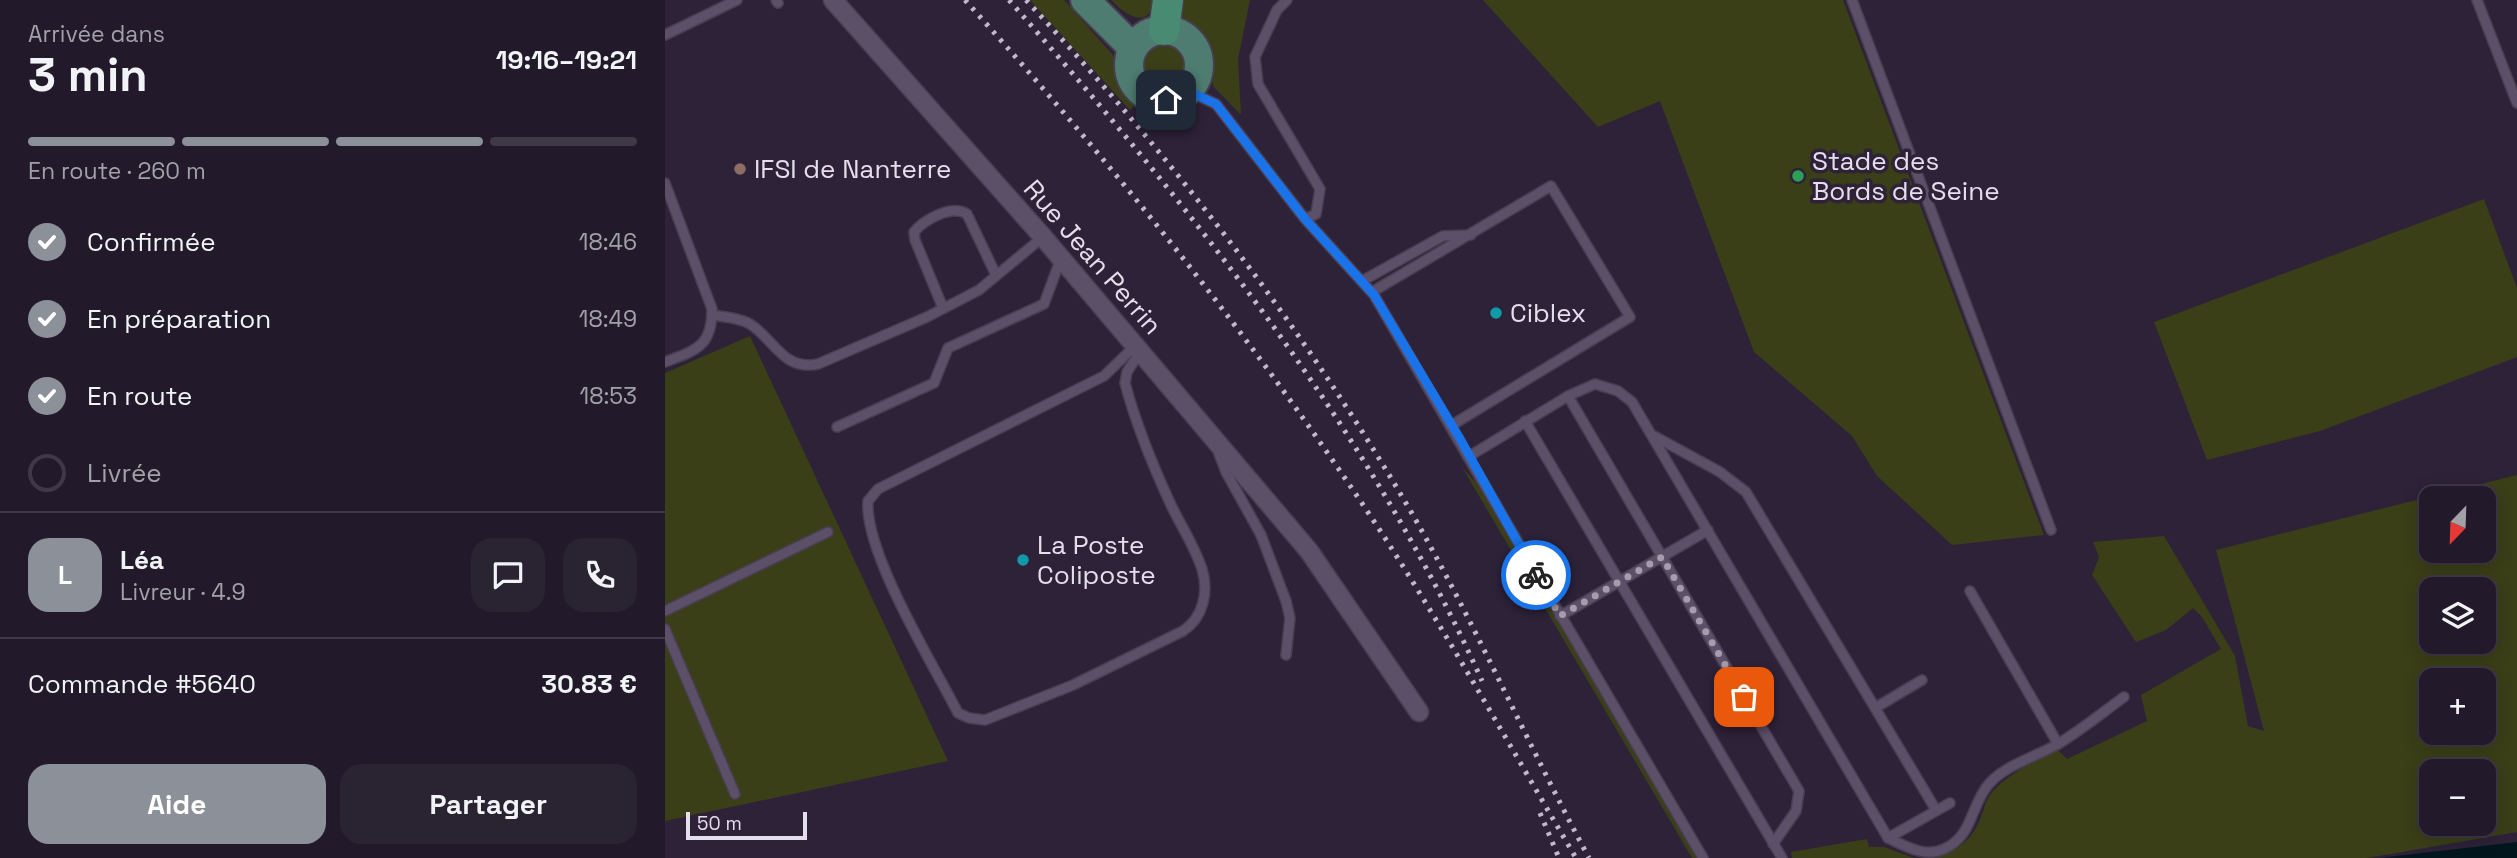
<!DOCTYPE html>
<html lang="fr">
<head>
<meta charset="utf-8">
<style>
  body { margin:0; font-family:"Space Grotesk",sans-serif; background:#2a2332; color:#f1f3f6; height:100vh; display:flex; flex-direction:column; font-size:26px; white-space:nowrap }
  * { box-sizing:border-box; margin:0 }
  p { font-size:23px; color:#a2a1a8 }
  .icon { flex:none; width:38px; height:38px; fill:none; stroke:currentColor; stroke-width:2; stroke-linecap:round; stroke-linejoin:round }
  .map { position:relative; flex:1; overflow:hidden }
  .details { display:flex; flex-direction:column; background:#221a2a; width:665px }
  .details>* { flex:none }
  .needle { width:46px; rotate:203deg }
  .fabs { position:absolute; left:1754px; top:486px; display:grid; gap:14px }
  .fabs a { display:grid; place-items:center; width:77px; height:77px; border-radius:14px; background:#221a2a; box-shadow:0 4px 18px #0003,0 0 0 2px #3f3847; font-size:35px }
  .scale { position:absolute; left:21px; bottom:18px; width:121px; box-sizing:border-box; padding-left:7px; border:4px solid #e5deed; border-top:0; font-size:19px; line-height:24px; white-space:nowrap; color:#e5deed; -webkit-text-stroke:5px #2d2238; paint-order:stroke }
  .pin { position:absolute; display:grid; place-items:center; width:60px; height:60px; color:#fff; margin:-30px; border-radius:14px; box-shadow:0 4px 10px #0006 }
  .courier { position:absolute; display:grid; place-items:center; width:70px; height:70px; margin:-35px; border:5px solid #1a73e8; border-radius:50%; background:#fff; color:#222; box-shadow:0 2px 9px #0007 }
  .headline em { font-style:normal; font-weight:600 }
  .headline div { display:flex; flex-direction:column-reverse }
  .headline { display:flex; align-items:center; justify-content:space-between; height:119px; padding:0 28px }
  h1 { font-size:46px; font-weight:600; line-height:52px }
  .bar { display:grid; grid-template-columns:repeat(4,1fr); gap:10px 7px; align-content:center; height:84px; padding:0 28px }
  .bar i { height:9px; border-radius:5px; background:#3f3847 }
  .bar .selected { background:#8c9099 }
  .bar p { grid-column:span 4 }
  .line { display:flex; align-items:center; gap:18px; padding:0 28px; border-top:2px solid #3f3847 }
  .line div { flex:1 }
  .round { display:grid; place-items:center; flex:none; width:74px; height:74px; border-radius:21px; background:#2a2332 }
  ol { padding:0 28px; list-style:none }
  li { display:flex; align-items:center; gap:21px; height:77px }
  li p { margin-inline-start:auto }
  li .icon { padding:7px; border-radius:50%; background:#8c9099; color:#fff; stroke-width:4 }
  li:last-child { color:#a2a1a8 }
  li i { width:38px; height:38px; border:4px solid #3f3847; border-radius:50% }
  .action { display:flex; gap:14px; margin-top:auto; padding:14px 28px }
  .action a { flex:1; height:80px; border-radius:21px; background:#8c9099; color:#fff; font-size:28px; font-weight:600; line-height:80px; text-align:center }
  .action a+a { background:#2a2332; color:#f1f3f6 }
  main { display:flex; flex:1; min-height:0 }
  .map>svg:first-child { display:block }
</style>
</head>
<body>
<main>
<section class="details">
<div class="headline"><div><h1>3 min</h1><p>Arrivée dans</p></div><em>19:16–19:21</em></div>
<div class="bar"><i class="selected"></i><i class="selected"></i><i class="selected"></i><i></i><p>En route · 260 m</p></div>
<ol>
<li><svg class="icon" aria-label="check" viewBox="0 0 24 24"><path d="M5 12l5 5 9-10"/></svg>Confirmée<p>18:46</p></li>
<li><svg class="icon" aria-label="check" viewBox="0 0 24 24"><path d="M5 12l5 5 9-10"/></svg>En préparation<p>18:49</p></li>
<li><svg class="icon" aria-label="check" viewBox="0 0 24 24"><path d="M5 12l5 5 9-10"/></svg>En route<p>18:53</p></li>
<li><i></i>Livrée</li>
</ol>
<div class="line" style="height:126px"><b class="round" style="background:#8c9099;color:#fff">L</b><div><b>Léa</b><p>Livreur · 4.9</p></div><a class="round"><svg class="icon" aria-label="chat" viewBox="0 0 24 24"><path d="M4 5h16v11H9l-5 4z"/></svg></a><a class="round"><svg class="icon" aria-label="phone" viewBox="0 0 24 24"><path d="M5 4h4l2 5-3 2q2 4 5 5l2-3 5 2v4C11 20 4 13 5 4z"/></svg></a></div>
<div class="line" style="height:91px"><div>Commande #5640</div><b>30.83 €</b></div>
<div class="action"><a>Aide</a><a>Partager</a></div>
</section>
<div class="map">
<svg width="1852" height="858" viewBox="0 0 1852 858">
  <rect width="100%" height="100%" fill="#2d2238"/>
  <!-- green -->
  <g fill="#3a3f18" fill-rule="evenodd">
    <path d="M 365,0 L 399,0 L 448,55 L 457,87 L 471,104 L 465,110 Z"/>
    <path d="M 446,0 L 489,0 C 484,31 460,15 446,0 Z"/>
    <path d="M 510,0 L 585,0 L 573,59 L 576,115 L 548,86 C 547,58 546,24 512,18 Z"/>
    <path d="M 818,0 L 1178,0 L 1379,535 L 1287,545 L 1212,476 L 1187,436 L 1089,352 L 995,101 L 933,127 Z"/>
    <circle cx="500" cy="64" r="24"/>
    <path d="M 1819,199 L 1852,288 L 1852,357 L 1655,431 L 1542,460 L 1489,322 Z"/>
    <path d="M 85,336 L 283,761 L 0,821 L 0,373 Z"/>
    <path d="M 797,467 L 812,484 L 1034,858 L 1027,858 Z"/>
    <path d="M 1852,475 L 1852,832 L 1702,858 L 1252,858 C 1284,858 1306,846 1317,814 C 1320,805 1322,797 1329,790 C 1346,772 1371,761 1392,749 L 1402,759 L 1482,721 L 1476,695 L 1556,649 L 1537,617 L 1528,608 L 1501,630 L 1471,642 L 1427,575 L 1434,557 L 1428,542 L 1499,536 L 1570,656 L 1583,726 L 1599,731 L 1551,550 ZM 1766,499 L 1818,499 L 1818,551 L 1766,551 ZM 1766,590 L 1818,590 L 1818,642 L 1766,642 ZM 1766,681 L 1818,681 L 1818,733 L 1766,733 ZM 1766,772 L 1818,772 L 1818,824 L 1766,824 Z"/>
    <path d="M 1202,839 L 1204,847 L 1219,847 L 1249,858 L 1127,858 L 1126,852 Z"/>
  </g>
  <!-- water -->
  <path fill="#02161e" d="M 1852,842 L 1852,858 L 1714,858 Z"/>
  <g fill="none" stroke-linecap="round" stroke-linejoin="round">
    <defs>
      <g id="service">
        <path d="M 111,0 L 113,3"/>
        <path d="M 622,0 L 612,10 L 590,57 L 593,84 L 655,189 L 651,214 L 640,219"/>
        <path d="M 1187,0 L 1386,530"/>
        <path d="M 1812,0 L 1852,103"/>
        <path d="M 0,35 L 72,0"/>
        <path d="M 523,91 L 551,104 L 640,219 L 709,295 L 803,457"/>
        <path d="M 0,183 L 47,309 C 47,347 31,350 0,362"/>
        <path d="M 697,281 L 778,236 L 806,235"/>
        <path d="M 707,292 L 886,186 L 965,317 L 787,425"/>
        <path d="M 278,308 L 250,240 L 249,232 C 259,220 286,204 302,214 L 331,275"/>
        <path d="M 47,315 C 60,317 75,318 85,324 C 110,340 118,371 153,364 L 262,317 L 314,290 L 378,237"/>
        <path d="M 470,346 L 439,376 L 213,489 L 203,501 C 199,552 268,664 293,713 L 304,718 L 320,720 L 408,685 L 518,631 C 538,618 544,592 537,569 C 530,547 516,526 506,505 C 488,466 471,425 460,383 L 462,372 L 475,352"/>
        <path d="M 903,396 L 1134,791 L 1131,811 L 1108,844"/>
        <path d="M 860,421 L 1117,858"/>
        <path d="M 172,427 L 269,383 L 283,348 L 379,304 L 396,258"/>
        <path d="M 989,436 L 1055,472 L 1081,492 L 1271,810"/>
        <path d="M 553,451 L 561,472 L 596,535 L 621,601 L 625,618 L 621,655"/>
        <path d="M 1305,591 L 1393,744"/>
        <path d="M 0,611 L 163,532"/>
        <path d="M 895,616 L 1043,530"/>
        <path d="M 0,629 L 70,794"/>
        <path d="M 1210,708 L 1257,680"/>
        <path d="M 1223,838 L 1285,803"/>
        <path d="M 1038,858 L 803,457 L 903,396 L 930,384 L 953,391 L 967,402 L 1223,838 C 1240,846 1260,858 1279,849 C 1308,836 1305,807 1323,785 C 1339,765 1371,757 1393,744 C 1416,730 1437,713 1459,697"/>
      </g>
      <path id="minor" d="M 168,0 L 378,237 L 644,551 L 754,712"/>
      <g id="primary">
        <path d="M 420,0 L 468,48"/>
        <circle cx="499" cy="65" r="35"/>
      </g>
      <path id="trunk" d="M 499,30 L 503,0"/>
    </defs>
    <!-- service casing -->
    <use href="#service" stroke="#483e50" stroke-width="12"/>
    <!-- minor casing -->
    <use href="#minor" stroke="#483e50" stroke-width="21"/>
    <!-- primary casing -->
    <use href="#primary" stroke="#483e50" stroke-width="32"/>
    <!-- trunk casing -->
    <use href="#trunk" stroke="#483e50" stroke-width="33"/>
    <!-- service -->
    <use href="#service" stroke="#5c5069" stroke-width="9"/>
    <!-- minor -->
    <use href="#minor" stroke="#5c5069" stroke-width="18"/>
    <!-- primary -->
    <use href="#primary" stroke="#4e7c70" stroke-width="28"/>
    <!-- trunk -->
    <use href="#trunk" stroke="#498b72" stroke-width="30"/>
    <!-- rail -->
    <g stroke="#c1b9ca" stroke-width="5" stroke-dasharray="3.5 7" stroke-linecap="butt">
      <path d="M 300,0 C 451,168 594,346 718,535 C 786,640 847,750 911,858"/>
      <path d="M 344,0 C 526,208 703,427 817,681"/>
      <path d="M 361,0 C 506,156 638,327 745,510 C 810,623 862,743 924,858"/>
      <path d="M 875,813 L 894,858"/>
    </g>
  </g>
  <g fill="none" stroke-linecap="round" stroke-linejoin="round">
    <!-- done -->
    <path stroke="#a59cae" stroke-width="7" stroke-dasharray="0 12.6" d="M 871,575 L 895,616 L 997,557 L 1079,697"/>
    <!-- route -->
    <path stroke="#1a73e8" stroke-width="9" d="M 501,100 L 523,91 L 551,104 L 640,219 L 709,295 L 794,437 L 871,575"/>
  </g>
  <!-- markers -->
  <circle fill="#8d6e63" stroke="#2d2238" stroke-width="2.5" cx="75" cy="169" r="7"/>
  <circle fill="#2e9e5b" stroke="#2d2238" stroke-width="2.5" cx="1133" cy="176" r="7"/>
  <g fill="#0f9aa8" stroke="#2d2238" stroke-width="2.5">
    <circle cx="831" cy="313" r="7"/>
    <circle cx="358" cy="560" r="7"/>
  </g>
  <g text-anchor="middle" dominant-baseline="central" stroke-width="7" stroke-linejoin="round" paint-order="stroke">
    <!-- poi labels -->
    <g font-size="26" fill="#e5deed" stroke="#2d2238" text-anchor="start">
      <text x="1147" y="161">Stade des<tspan x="1147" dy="30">Bords de Seine</tspan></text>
      <text x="89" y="169">IFSI de Nanterre</text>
      <text x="845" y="313">Ciblex</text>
      <text x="372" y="545">La Poste<tspan x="372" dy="30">Coliposte</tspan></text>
    </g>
    <!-- street labels -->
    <g font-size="26" fill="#e5deed" stroke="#2d2238">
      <text transform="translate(428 257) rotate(49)">Rue Jean Perrin</text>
    </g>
  </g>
</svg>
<div class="fabs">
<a><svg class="needle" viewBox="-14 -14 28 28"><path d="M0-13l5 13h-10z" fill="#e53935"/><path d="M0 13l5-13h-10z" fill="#a2a1a8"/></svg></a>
<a><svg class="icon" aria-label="layers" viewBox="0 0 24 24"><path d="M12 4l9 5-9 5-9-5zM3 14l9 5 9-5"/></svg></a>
<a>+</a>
<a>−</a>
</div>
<div class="scale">50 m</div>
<div class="pin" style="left:1079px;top:697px;background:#ea580c"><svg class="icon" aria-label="bag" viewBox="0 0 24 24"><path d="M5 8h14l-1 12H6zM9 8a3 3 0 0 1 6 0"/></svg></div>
<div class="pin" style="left:501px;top:100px;background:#1f2937"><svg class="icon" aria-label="home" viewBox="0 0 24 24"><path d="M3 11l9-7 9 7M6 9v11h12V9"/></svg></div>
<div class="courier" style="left:871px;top:575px"><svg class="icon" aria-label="bike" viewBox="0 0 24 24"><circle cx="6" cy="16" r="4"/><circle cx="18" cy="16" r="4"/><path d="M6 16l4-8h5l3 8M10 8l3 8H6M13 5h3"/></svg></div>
</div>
</main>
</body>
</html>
